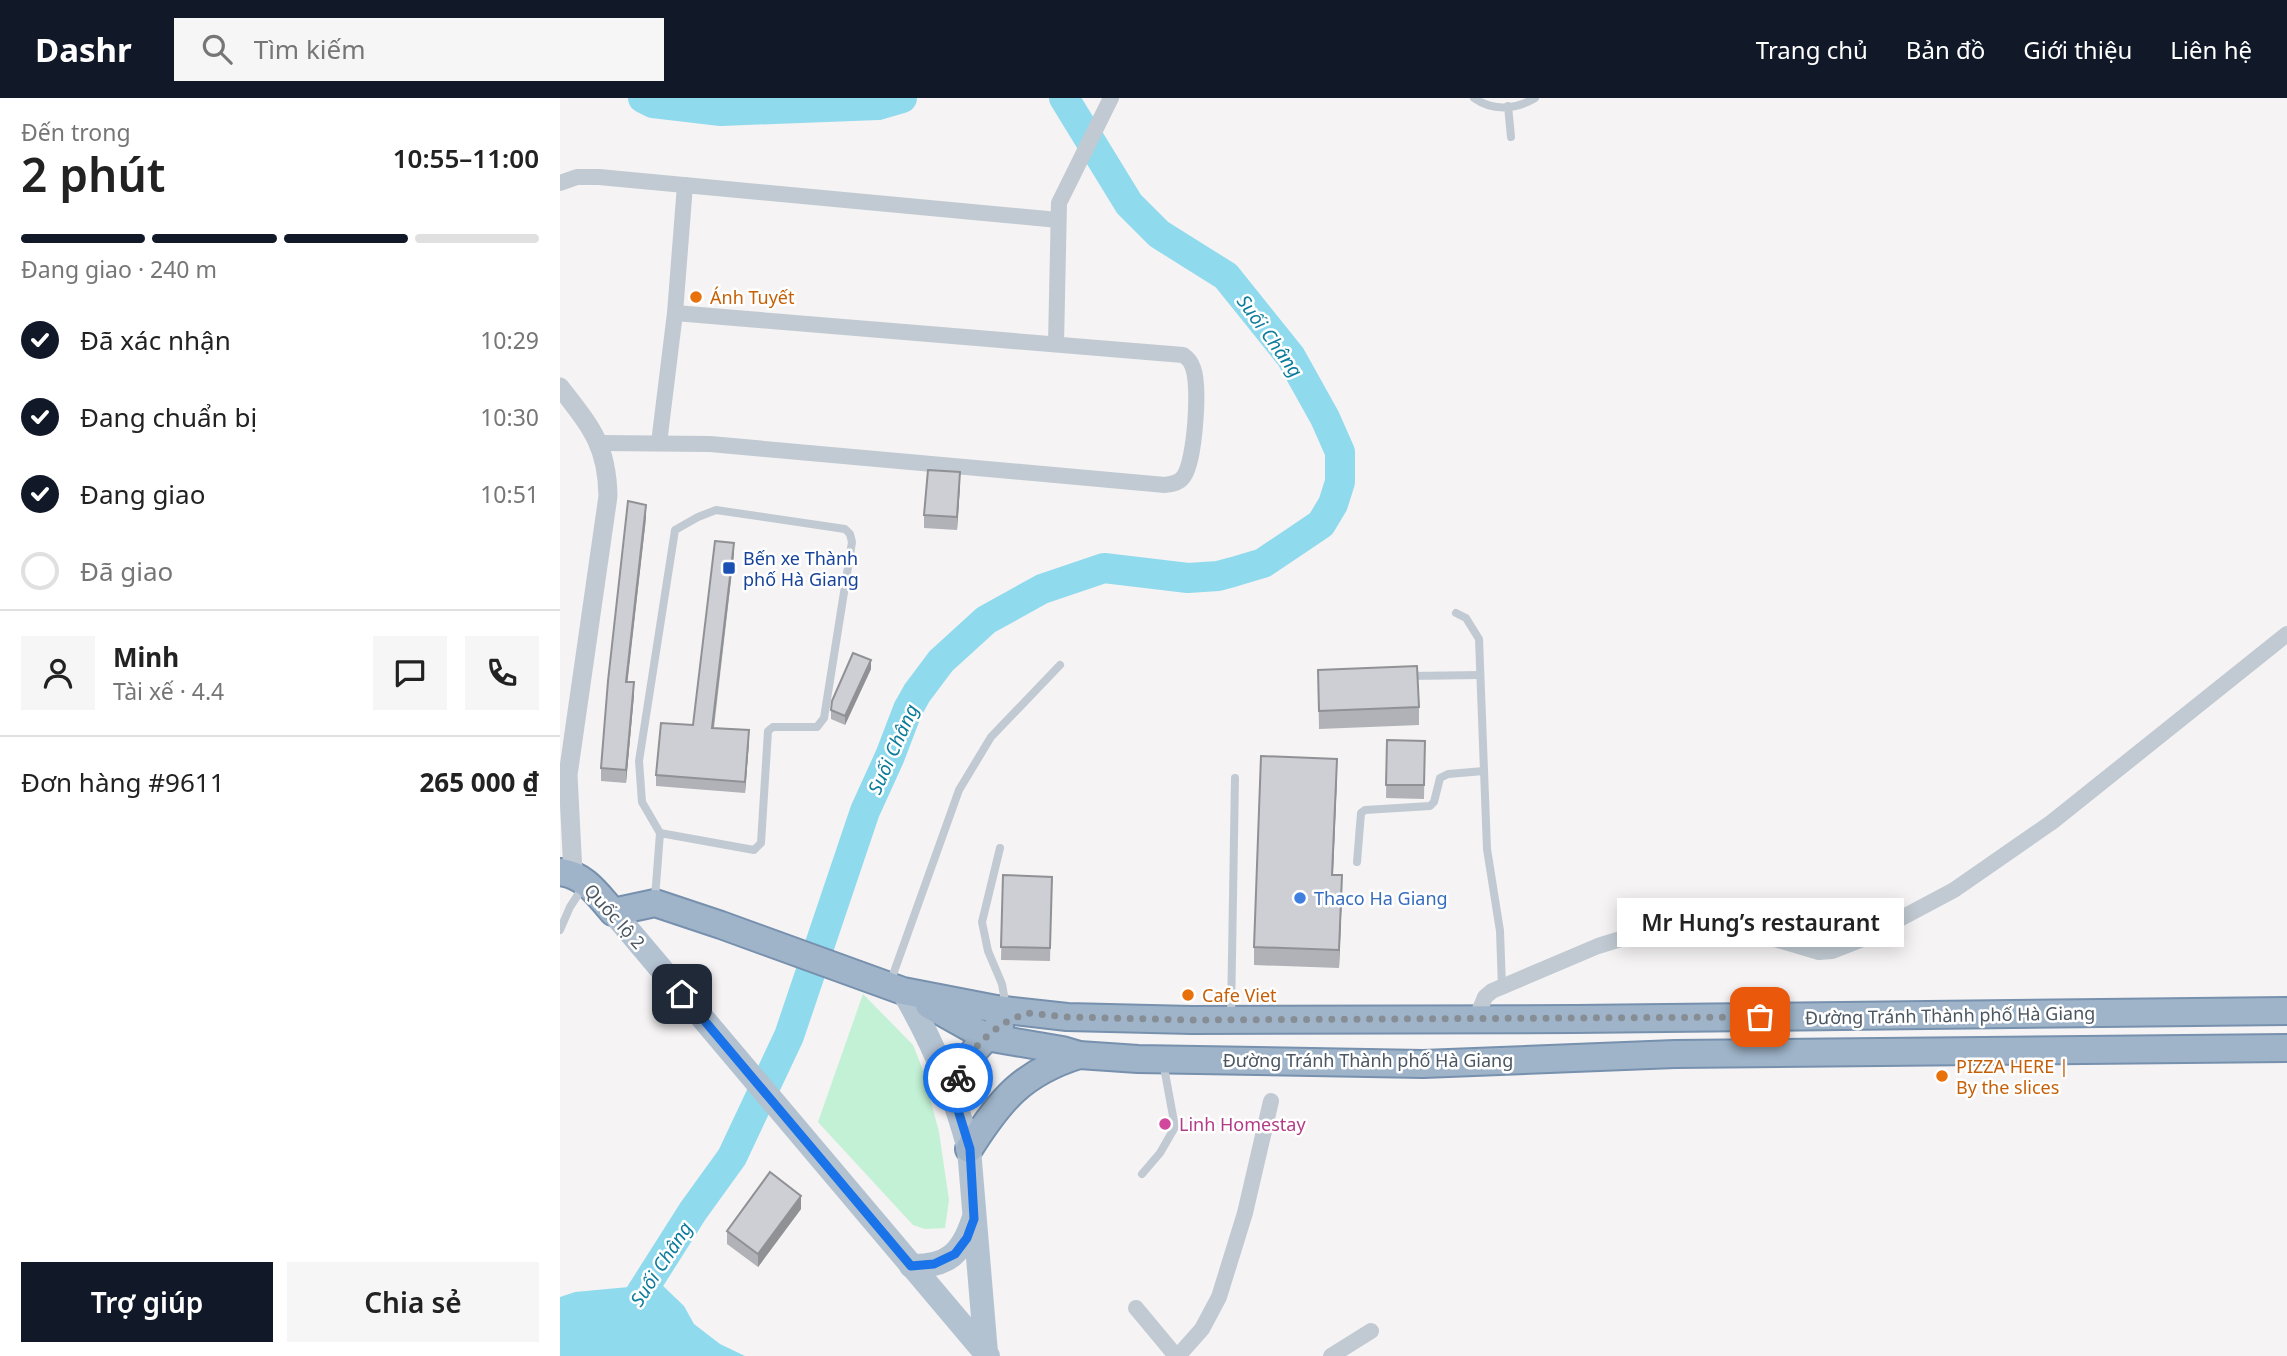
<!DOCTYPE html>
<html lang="vi">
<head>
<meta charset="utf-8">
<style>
  body { margin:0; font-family:"Noto Sans",sans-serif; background:#f6f6f6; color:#222; height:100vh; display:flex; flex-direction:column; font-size:26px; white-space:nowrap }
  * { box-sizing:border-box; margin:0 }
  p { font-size:23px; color:#767676 }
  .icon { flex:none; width:38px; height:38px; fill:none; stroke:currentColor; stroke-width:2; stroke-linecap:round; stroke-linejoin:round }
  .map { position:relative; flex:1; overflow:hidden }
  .details { display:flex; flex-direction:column; background:#fff; width:560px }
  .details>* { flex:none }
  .pin { position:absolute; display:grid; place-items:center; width:60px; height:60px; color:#fff; margin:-30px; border-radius:14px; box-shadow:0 4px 10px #0006 }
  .courier { position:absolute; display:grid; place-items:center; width:70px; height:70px; margin:-35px; border:5px solid #1a73e8; border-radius:50%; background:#fff; color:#222; box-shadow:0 2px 9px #0007 }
  .bubble { position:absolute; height:49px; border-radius:0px; background:#fff; box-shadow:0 4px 18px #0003; font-size:23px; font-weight:600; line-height:49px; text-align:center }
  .overview em { font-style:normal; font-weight:600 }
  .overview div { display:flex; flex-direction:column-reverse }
  .overview { display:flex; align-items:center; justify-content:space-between; height:119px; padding:0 21px }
  h1 { font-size:46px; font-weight:600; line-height:52px }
  .bar { display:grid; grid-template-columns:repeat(4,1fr); gap:10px 7px; align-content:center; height:84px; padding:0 21px }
  .bar i { height:9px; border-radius:5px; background:#e0e0e0 }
  .bar .current { background:#111827 }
  .bar p { grid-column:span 4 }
  .line { display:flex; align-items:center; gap:18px; padding:0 21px; border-top:2px solid #e0e0e0 }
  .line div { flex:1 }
  .round { display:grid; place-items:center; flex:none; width:74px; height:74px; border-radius:0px; background:#f6f6f6 }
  ol { padding:0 21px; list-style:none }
  li { display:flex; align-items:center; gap:21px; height:77px }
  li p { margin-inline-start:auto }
  li .icon { padding:7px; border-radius:50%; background:#111827; color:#fff; stroke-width:4 }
  li:last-child { color:#767676 }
  li i { width:38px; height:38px; border:4px solid #e0e0e0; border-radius:50% }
  .button { display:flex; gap:14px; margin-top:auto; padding:14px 21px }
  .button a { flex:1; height:80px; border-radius:0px; background:#111827; color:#fff; font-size:28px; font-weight:600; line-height:80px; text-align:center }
  .button a+a { background:#f6f6f6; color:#222 }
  header { display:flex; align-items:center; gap:42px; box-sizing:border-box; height:98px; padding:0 35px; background:#111827; color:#fff }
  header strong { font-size:33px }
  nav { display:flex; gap:38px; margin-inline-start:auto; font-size:24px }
  .search { width:490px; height:63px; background:#f6f6f6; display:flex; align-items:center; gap:18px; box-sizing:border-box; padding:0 24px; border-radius:0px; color:#767676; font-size:26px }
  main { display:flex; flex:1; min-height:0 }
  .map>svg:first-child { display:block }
</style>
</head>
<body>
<header>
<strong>Dashr</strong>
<div class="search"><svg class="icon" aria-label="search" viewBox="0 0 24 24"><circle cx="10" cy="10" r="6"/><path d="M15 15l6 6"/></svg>Tìm kiếm</div>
<nav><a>Trang chủ</a><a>Bản đồ</a><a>Giới thiệu</a><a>Liên hệ</a></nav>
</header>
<main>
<section class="details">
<div class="overview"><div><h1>2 phút</h1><p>Đến trong</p></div><em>10:55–11:00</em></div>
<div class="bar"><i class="current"></i><i class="current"></i><i class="current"></i><i></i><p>Đang giao · 240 m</p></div>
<ol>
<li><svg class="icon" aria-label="check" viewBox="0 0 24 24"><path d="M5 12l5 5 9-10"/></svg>Đã xác nhận<p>10:29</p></li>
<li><svg class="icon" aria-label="check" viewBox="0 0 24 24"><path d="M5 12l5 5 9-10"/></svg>Đang chuẩn bị<p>10:30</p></li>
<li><svg class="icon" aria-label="check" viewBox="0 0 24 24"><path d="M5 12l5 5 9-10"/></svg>Đang giao<p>10:51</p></li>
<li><i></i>Đã giao</li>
</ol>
<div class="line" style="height:126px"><a class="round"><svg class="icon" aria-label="person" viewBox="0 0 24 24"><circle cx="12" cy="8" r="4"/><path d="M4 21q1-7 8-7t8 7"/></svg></a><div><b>Minh</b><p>Tài xế · 4.4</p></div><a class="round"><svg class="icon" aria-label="chat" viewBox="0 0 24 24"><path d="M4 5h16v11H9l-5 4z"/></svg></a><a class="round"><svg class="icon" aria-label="phone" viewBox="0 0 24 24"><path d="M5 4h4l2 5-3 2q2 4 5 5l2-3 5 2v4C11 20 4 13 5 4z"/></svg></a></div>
<div class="line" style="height:91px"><div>Đơn hàng #9611</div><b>265 000 ₫</b></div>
<div class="button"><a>Trợ giúp</a><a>Chia sẻ</a></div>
</section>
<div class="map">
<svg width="1727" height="1258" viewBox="0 0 1727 1258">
  <rect width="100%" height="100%" fill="#f5f3f3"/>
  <!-- green -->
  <path fill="#c3f1d5" d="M 303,896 L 353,947 L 362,970 L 379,1034 L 389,1102 L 385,1130 L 365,1131 L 353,1127 L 258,1024 Z"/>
  <!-- water -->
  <path fill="#90daee" d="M 101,1186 L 124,1208 L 134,1226 L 160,1246 L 185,1258 L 0,1258 L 0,1199 L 15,1194 Z"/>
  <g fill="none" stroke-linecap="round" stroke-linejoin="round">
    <!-- river -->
    <g stroke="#90daee" stroke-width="30">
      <path d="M 83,0 L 93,5 L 161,13 L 318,7 L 342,0"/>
      <path d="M 41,1258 L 133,1113 L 172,1059 L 229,938 L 305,713 L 330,658 L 348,611 L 357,595 L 381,563 L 426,522 L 482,491 L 544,470 L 628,480 L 658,478 L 673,474 L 703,465 L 761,426 L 773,406 L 780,384 L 780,354 L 765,320 L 731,259 L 666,178 L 599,136 L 569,106 L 504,0"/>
    </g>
    <defs>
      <g id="trunk">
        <path d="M 0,774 C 25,777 37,796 53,814 L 95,805 L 161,827 L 343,893 L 436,911 L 507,919 L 632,922 L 1015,921 L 1727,913"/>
        <path d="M 369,907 L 426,939 L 502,952 L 519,957 L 578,961 L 863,966 L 1115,956 L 1727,950"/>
        <path d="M 393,995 C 400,967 417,946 440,928"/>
        <path d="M 409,1051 C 440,1002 462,975 519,957"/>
      </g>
    </defs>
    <!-- trunk casing -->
    <use href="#trunk" stroke="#7690ad" stroke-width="30"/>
    <!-- service -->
    <g stroke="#c1cad2" stroke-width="8">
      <path d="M 914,0 C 932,13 955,12 975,0"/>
      <path d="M 948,8 L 951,39"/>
      <path d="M 896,515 L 906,520 L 919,541 L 927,751 L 940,833 L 942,889"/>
      <path d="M 849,578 L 920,577"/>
      <path d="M 440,750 L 422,824 L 428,853 L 442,886 L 446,909"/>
      <path d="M 797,764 L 801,715 L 805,712 L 870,708 L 874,704 L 880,680 L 888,676 L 924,673"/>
      <path d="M 95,800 L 100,735 L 82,704 L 79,663 L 115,432 L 138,419 L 156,412 L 285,431 L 290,436 L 292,444 L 264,620 L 257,629 L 213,629 L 208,633 L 201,745 L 194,752 L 100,735"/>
      <path d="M 0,832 L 10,809 L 23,789"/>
      <path d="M 330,885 L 399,692 L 431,639 L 500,567"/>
      <path d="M 671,918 L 675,680"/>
      <path d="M 582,1076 L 600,1055 L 615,1029 L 603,964"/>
    </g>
    <!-- minor -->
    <g stroke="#c1cad2" stroke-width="16">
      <path d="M 0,85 L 17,79 L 39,79 L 498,122"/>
      <path d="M 496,246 L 499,105 L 551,0"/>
      <path d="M 40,345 L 150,346 L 605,387 C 612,386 620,385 624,378 C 635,362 640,288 633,270 C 631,264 629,261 623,257 L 115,215"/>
      <path d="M 99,345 L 115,215 L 125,87"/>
      <path d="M 916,921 L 925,899 L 932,893 L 1038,848 L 1080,835 L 1187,837 L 1211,840 L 1259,854 L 1272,853 L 1300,842 L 1394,792 L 1492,724 L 1727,536"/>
      <path d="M 576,1210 L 616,1258"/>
      <path d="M 618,1258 L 642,1231 L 659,1199 L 685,1115 L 711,1003"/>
      <path d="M 771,1258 L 811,1233"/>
    </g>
    <!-- tertiary -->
    <path stroke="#c1cad2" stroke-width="19" d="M 0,289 C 30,328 47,346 48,398 L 8,677 L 13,775"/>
    <!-- primary -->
    <g stroke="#b3c2d1" stroke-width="24">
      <path d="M 53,814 L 428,1258"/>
      <path d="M 343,893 C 373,944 394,994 409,1051 L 426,1255"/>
      <path d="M 351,1168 C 388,1169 402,1155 413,1122"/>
    </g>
    <!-- trunk -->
    <use href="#trunk" stroke="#9fb4c9" stroke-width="26"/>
  </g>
  <!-- wall -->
  <g fill="#b0b2b7">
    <path d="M 400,387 L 397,432 L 364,430 L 364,417 Z"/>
    <path d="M 86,420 L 67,584 L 74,597 L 66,685 L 41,683 L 41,670 Z"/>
    <path d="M 174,456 L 154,630 L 189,643 L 185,695 L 96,688 L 96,677 L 133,627 Z"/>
    <path d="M 311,571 L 285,627 L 271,621 L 271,612 Z"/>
    <path d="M 758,572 L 859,609 L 859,627 L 759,631 Z"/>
    <path d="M 827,642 L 865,643 L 864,701 L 826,700 Z"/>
    <path d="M 777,678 L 773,777 L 782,795 L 779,870 L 694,867 L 694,849 Z"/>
    <path d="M 443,777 L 492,779 L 490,863 L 441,862 Z"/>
    <path d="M 241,1111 L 198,1169 L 167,1146 L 167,1133 Z"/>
  </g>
  <!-- shaded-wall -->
  <g fill="#909195">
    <path d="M 400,374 L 400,387 L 397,432 L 397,419 Z"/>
    <path d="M 86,407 L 86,420 L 66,597 L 66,584 Z"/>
    <path d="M 174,445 L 174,456 L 152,641 L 152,630 Z"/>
    <path d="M 311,562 L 311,571 L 285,627 L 285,618 Z"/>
    <path d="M 74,584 L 74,597 L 66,685 L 66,672 Z"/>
    <path d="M 189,632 L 189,643 L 185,695 L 185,684 Z"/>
    <path d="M 777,661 L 777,678 L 772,795 L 772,777 Z"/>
    <path d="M 782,777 L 782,795 L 779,870 L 779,852 Z"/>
    <path d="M 241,1098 L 241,1111 L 198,1169 L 198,1156 Z"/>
  </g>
  <!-- building -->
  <g fill="#cdcfd5" stroke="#909195" stroke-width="2">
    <path d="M 368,372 L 400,374 L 397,419 L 364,417 Z"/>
    <path d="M 68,403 L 86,407 L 66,584 L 74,584 L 66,672 L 41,670 L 48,583 Z"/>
    <path d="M 155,443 L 174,445 L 152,630 L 189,632 L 185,684 L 96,677 L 101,625 L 133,627 Z"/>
    <path d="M 293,555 L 311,562 L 285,618 L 271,612 L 272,603 Z"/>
    <path d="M 857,568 L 859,609 L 759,613 L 758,572 Z"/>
    <path d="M 827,642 L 865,643 L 864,687 L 826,687 Z"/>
    <path d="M 701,658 L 777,661 L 772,777 L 782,777 L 779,852 L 694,849 Z"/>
    <path d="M 443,777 L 492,779 L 490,850 L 441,849 Z"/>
    <path d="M 210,1074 L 241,1098 L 198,1156 L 167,1133 Z"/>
  </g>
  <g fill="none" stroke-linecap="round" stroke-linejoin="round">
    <!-- done -->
    <path stroke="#868d94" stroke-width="7" stroke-dasharray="0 12.6" d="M 398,980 L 405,965 L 420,944 L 442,926 L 466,915 L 507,919 L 632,922 L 1200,919"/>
    <!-- route -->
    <path stroke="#1a73e8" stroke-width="9" d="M 122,896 L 351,1168 L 374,1166 L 395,1156 L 407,1140 L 414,1121 L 410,1051 L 393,996 L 398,980"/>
  </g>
  <!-- markers -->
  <g fill="#e8710a" stroke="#fff" stroke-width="2.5">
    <circle cx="136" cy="199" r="7"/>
    <circle cx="628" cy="897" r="7"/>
    <circle cx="1382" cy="978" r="7"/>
  </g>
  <rect fill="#1a4fb4" stroke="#fff" stroke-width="2.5" x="162" y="463" width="14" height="14" rx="3.5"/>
  <circle fill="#3f7fe0" stroke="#fff" stroke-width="2.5" cx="740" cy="800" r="7"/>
  <circle fill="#d1479c" stroke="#fff" stroke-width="2.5" cx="605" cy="1026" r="7"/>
  <g text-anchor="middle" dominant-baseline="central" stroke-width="5" stroke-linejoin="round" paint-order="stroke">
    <!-- food labels -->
    <g font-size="18" fill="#c56008" stroke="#fff" text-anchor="start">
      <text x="150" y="199">Ánh Tuyết</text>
      <text x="642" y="897">Cafe Viet</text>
      <text x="1396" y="968">PIZZA HERE |<tspan x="1396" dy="21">By the slices</tspan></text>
    </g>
    <!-- transit labels -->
    <g font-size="18" fill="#164399" stroke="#fff" text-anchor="start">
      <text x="183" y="460">Bến xe Thành<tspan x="183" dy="21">phố Hà Giang</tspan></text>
    </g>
    <!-- shop labels -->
    <g font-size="18" fill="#366cbe" stroke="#fff" text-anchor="start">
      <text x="754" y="800">Thaco Ha Giang</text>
    </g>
    <!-- street labels -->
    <g font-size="18" fill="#4a5661" stroke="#fff">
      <text transform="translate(55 818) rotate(48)">Quốc lộ 2</text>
      <text transform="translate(1390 917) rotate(-1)">Đường Tránh Thành phố Hà Giang</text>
      <text x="808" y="962">Đường Tránh Thành phố Hà Giang</text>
    </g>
    <!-- hotel labels -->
    <g font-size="18" fill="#b23c85" stroke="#fff" text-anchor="start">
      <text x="619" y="1026">Linh Homestay</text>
    </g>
    <!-- water labels -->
    <g font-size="19" font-style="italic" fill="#0c7c9b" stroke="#fff">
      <text transform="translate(710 238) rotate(54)">Suối Châng</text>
      <text transform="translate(333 651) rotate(-66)">Suối Châng</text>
      <text transform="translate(101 1166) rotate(-57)">Suối Châng</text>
    </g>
  </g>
</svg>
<div class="pin" style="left:1200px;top:919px;background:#ea580c"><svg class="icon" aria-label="bag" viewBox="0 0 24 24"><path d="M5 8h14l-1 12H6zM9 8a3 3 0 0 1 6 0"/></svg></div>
<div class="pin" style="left:122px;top:896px;background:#1f2937"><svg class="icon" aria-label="home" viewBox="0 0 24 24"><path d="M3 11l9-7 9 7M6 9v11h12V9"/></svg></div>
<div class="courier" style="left:398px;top:980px"><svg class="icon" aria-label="bike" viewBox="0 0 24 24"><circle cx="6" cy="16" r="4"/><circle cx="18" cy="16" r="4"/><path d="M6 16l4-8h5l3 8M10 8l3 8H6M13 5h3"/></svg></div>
<div class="bubble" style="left:1057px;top:800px;width:287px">Mr Hung’s restaurant</div>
</div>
</main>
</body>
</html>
